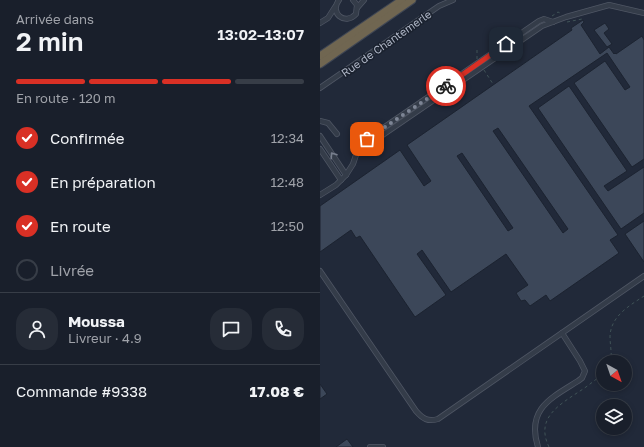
<!DOCTYPE html>
<html lang="fr">
<head>
<meta charset="utf-8">
<style>
  body { margin:0; font-family:"Golos Text",sans-serif; background:#262c37; color:#f1f3f6; height:100vh; display:flex; flex-direction:column; font-size:15px; white-space:nowrap }
  * { box-sizing:border-box; margin:0 }
  p { font-size:13px; color:#9fa2a9 }
  .icon { flex:none; width:22px; height:22px; fill:none; stroke:currentColor; stroke-width:2; stroke-linecap:round; stroke-linejoin:round }
  .map { position:relative; flex:1; overflow:hidden }
  .panel { display:flex; flex-direction:column; background:#191f2b; width:320px }
  .panel>* { flex:none }
  .needle { width:26px; rotate:140deg }
  .buttons { position:absolute; left:276px; top:355px; display:grid; gap:8px }
  .buttons a { display:grid; place-items:center; width:36px; height:36px; border-radius:50%; background:#191f2b; box-shadow:0 2px 6px #0003,0 0 0 1px #373d47; font-size:20px }
  .pin { position:absolute; display:grid; place-items:center; width:34px; height:34px; color:#fff; margin:-17px; border-radius:8px; box-shadow:0 2px 6px #0006 }
  .courier { position:absolute; display:grid; place-items:center; width:40px; height:40px; margin:-20px; border:3px solid #d93025; border-radius:50%; background:#fff; color:#222; box-shadow:0 1px 5px #0007 }
  .head em { font-style:normal; font-weight:600 }
  .head div { display:flex; flex-direction:column-reverse }
  .head { display:flex; align-items:center; justify-content:space-between; height:68px; padding:0 16px }
  h1 { font-size:26px; font-weight:600; line-height:30px }
  .bar { display:grid; grid-template-columns:repeat(4,1fr); gap:6px 4px; align-content:center; height:48px; padding:0 16px }
  .bar i { height:5px; border-radius:3px; background:#373d47 }
  .bar .active { background:#d93025 }
  .bar p { grid-column:span 4 }
  .line { display:flex; align-items:center; gap:10px; padding:0 16px; border-top:1px solid #373d47 }
  .line div { flex:1 }
  .round { display:grid; place-items:center; flex:none; width:42px; height:42px; border-radius:16px; background:#262c37 }
  ol { padding:0 16px; list-style:none }
  li { display:flex; align-items:center; gap:12px; height:44px }
  li p { margin-inline-start:auto }
  li .icon { padding:4px; border-radius:50%; background:#d93025; color:#fff; stroke-width:4 }
  li:last-child { color:#9fa2a9 }
  li i { width:22px; height:22px; border:2px solid #373d47; border-radius:50% }
  main { display:flex; flex:1; min-height:0 }
  .map>svg:first-child { display:block }
</style>
</head>
<body>
<main>
<section class="panel">
<div class="head"><div><h1>2 min</h1><p>Arrivée dans</p></div><em>13:02–13:07</em></div>
<div class="bar"><i class="active"></i><i class="active"></i><i class="active"></i><i></i><p>En route · 120 m</p></div>
<ol>
<li><svg class="icon" aria-label="check" viewBox="0 0 24 24"><path d="M5 12l5 5 9-10"/></svg>Confirmée<p>12:34</p></li>
<li><svg class="icon" aria-label="check" viewBox="0 0 24 24"><path d="M5 12l5 5 9-10"/></svg>En préparation<p>12:48</p></li>
<li><svg class="icon" aria-label="check" viewBox="0 0 24 24"><path d="M5 12l5 5 9-10"/></svg>En route<p>12:50</p></li>
<li><i></i>Livrée</li>
</ol>
<div class="line" style="height:72px"><a class="round"><svg class="icon" aria-label="person" viewBox="0 0 24 24"><circle cx="12" cy="8" r="4"/><path d="M4 21q1-7 8-7t8 7"/></svg></a><div><b>Moussa</b><p>Livreur · 4.9</p></div><a class="round"><svg class="icon" aria-label="chat" viewBox="0 0 24 24"><path d="M4 5h16v11H9l-5 4z"/></svg></a><a class="round"><svg class="icon" aria-label="phone" viewBox="0 0 24 24"><path d="M5 4h4l2 5-3 2q2 4 5 5l2-3 5 2v4C11 20 4 13 5 4z"/></svg></a></div>
<div class="line" style="height:52px"><div>Commande #9338</div><b>17.08 €</b></div>
</section>
<div class="map">
<svg width="324" height="447" viewBox="0 0 324 447">
  <rect width="100%" height="100%" fill="#212939"/>
  <!-- building -->
  <g fill="#3c4759" stroke="#1c2330" fill-rule="evenodd">
    <path d="M 263,20 L 264,22 L 261,25 L 280,54 L 289,47 L 294,54 L 295,53 L 296,54 L 322,36 L 324,40 L 324,159 L 312,167 L 254,83 L 285,61 L 305,90 L 310,87 L 287,53 L 209,106 L 298,235 L 290,240 L 299,253 L 230,301 L 226,295 L 210,306 L 205,300 L 201,301 L 196,293 L 208,285 L 186,254 L 131,292 L 102,250 L 97,254 L 126,295 L 95,317 L 40,236 L 36,238 L 31,230 L 0,252 L 0,206 L 80,150 L 104,186 L 111,181 L 87,145 L 252,30 L 251,28 ZM 178,128 L 248,229 L 243,233 L 173,131 ZM 142,153 L 193,228 L 188,231 L 137,156 Z"/>
    <path d="M 285,23 L 289,29 L 284,33 L 292,44 L 287,47 L 274,30 Z"/>
    <path d="M 249,86 L 307,171 L 284,186 L 288,191 L 324,167 L 324,213 L 301,229 L 218,108 Z"/>
    <path d="M 324,221 L 324,262 L 305,234 Z"/>
    <path d="M 0,384 L 7,394 L 0,399 Z"/>
    <path d="M 27,439 L 33,447 L 16,447 Z"/>
  </g>
  <g fill="none" stroke-linecap="round" stroke-linejoin="round">
    <defs>
      <g id="minor">
        <path d="M 19,0 C 9,13 25,26 36,14 L 37,5 L 33,0"/>
        <path d="M 37,8 L 44,0"/>
        <path d="M 0,23 L 8,18 L 15,7"/>
        <path d="M 0,88 L 119,6 L 133,0"/>
        <path d="M 0,121 L 8,123 L 17,134"/>
        <path d="M 0,136 L 26,175"/>
        <path d="M 39,148 L 48,145 L 222,26 L 246,17 L 289,5 L 324,13"/>
        <path d="M 0,149 L 21,180"/>
        <path d="M 0,195 L 16,185 L 26,175 L 33,164 L 37,152 L 47,139 L 219,21 L 224,19 L 233,22"/>
        <path d="M 0,271 L 96,411 C 103,419 108,422 118,419 L 324,276"/>
        <path d="M 50,447 L 63,447"/>
        <path d="M 218,447 C 206,409 231,398 258,381 L 262,378 L 265,371 L 260,361 L 242,333"/>
      </g>
      <g id="highway">
        <path d="M 0,56 L 82,0"/>
        <path d="M 0,64 L 92,0"/>
      </g>
    </defs>
    <!-- minor casing -->
    <use href="#minor" stroke="#4f5664" stroke-width="6"/>
    <!-- highway casing -->
    <use href="#highway" stroke="#3f4654" stroke-width="9"/>
    <!-- path -->
    <g stroke="#405357" stroke-width="1" stroke-dasharray="3 3" stroke-linecap="butt">
      <path d="M 232,16 L 238,12 L 242,14"/>
      <path d="M 247,22 L 262,19"/>
      <path d="M 157,59 L 157,48"/>
      <path d="M 164,70 L 173,84"/>
      <path d="M 291,362 C 292,353 290,345 290,336 C 291,316 309,306 324,296"/>
      <path d="M 229,447 C 215,418 239,405 260,391 C 268,386 275,380 283,374"/>
    </g>
    <!-- minor -->
    <use href="#minor" stroke="#343c49" stroke-width="4.5"/>
    <!-- highway -->
    <use href="#highway" stroke="#706651" stroke-width="7"/>
  </g>
  <!-- one-way arrows -->
  <defs><path id="oneway-chevron" d="M-2-3.5L2.5 0L-2 3.5" fill="none" stroke-width="1.6" stroke-linecap="round" stroke-linejoin="round"/></defs>
  <use stroke="#787f8e" href="#oneway-chevron" transform="translate(13 155) rotate(-124)"/>
  <g fill="none" stroke-linecap="round" stroke-linejoin="round">
    <!-- done -->
    <path stroke="#7d8595" stroke-width="4" stroke-dasharray="0 7.2" d="M 47,139 L 126,86"/>
    <!-- route -->
    <path stroke="#d93025" stroke-width="5" d="M 126,86 L 186,44"/>
  </g>
  <g text-anchor="middle" dominant-baseline="central" stroke-width="3" stroke-linejoin="round" paint-order="stroke">
    <!-- street labels -->
    <g font-size="11" fill="#afb6c6" stroke="#1a212e">
      <text transform="translate(66 43) rotate(-35)">Rue de Chantemerle</text>
    </g>
  </g>
</svg>
<div class="buttons">
<a><svg class="needle" viewBox="-14 -14 28 28"><path d="M0-13l5 13h-10z" fill="#e53935"/><path d="M0 13l5-13h-10z" fill="#9fa2a9"/></svg></a>
<a><svg class="icon" aria-label="layers" viewBox="0 0 24 24"><path d="M12 4l9 5-9 5-9-5zM3 14l9 5 9-5"/></svg></a>
</div>
<div class="pin" style="left:47px;top:139px;background:#ea580c"><svg class="icon" aria-label="bag" viewBox="0 0 24 24"><path d="M5 8h14l-1 12H6zM9 8a3 3 0 0 1 6 0"/></svg></div>
<div class="pin" style="left:186px;top:44px;background:#1f2937"><svg class="icon" aria-label="home" viewBox="0 0 24 24"><path d="M3 11l9-7 9 7M6 9v11h12V9"/></svg></div>
<div class="courier" style="left:126px;top:86px"><svg class="icon" aria-label="bike" viewBox="0 0 24 24"><circle cx="6" cy="16" r="4"/><circle cx="18" cy="16" r="4"/><path d="M6 16l4-8h5l3 8M10 8l3 8H6M13 5h3"/></svg></div>
</div>
</main>
</body>
</html>
